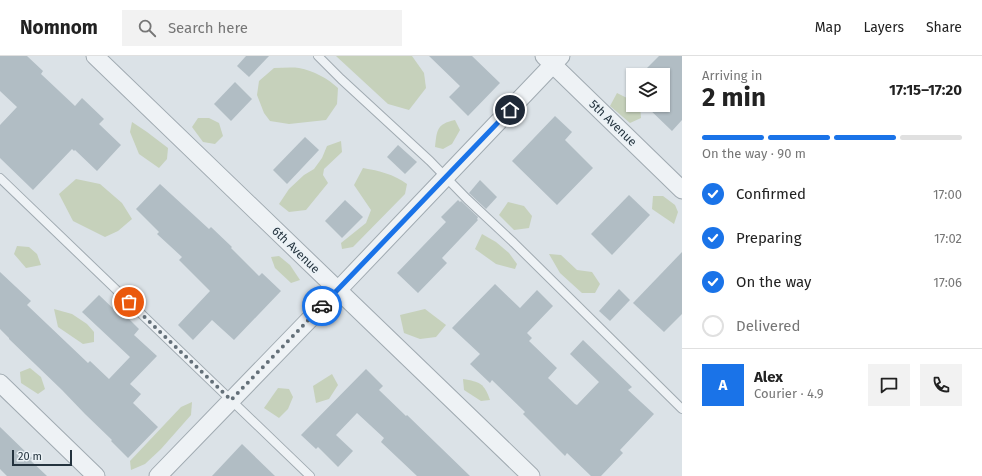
<!DOCTYPE html>
<html lang="en">
<head>
<meta charset="utf-8">
<style>
  body { margin:0; font-family:"Fira Sans",sans-serif; background:#f2f2f2; color:#222; height:100vh; display:flex; flex-direction:column; font-size:15px; white-space:nowrap }
  * { box-sizing:border-box; margin:0 }
  p { font-size:13px; color:#767676 }
  .icon { flex:none; width:22px; height:22px; fill:none; stroke:currentColor; stroke-width:2; stroke-linecap:round; stroke-linejoin:round }
  .map { position:relative; flex:1; overflow:hidden }
  .drawer { display:flex; flex-direction:column; background:#fff; width:300px }
  .drawer>* { flex:none }
  .fabs { position:absolute; left:626px; top:12px; display:grid; gap:8px }
  .fabs a { display:grid; place-items:center; width:44px; height:44px; border-radius:0px; background:#fff; box-shadow:0 1px 3px #0004; font-size:20px }
  .scale { position:absolute; left:12px; bottom:10px; width:60px; box-sizing:border-box; padding-left:4px; border:2px solid #24333e; border-top:0; font-size:11px; line-height:14px; white-space:nowrap; color:#24333e; -webkit-text-stroke:3px #eaf1f5; paint-order:stroke }
  .pin { position:absolute; display:grid; place-items:center; width:34px; height:34px; color:#fff; margin:-17px; border:2px solid #fff; border-radius:50%; box-shadow:0 1px 4px #0007 }
  .courier { position:absolute; display:grid; place-items:center; width:40px; height:40px; margin:-20px; border:3px solid #1a73e8; border-radius:50%; background:#fff; color:#222; box-shadow:0 1px 5px #0007 }
  .summary em { font-style:normal; font-weight:700 }
  .summary div { display:flex; flex-direction:column-reverse }
  .summary { display:flex; align-items:center; justify-content:space-between; height:68px; padding:0 20px }
  h1 { font-size:26px; font-weight:700; line-height:30px }
  .bar { display:grid; grid-template-columns:repeat(4,1fr); gap:6px 4px; align-content:center; height:48px; padding:0 20px }
  .bar i { height:5px; border-radius:3px; background:#e0e0e0 }
  .bar .current { background:#1a73e8 }
  .bar p { grid-column:span 4 }
  .line { display:flex; align-items:center; gap:10px; padding:0 20px; border-top:1px solid #e0e0e0 }
  .line div { flex:1 }
  .round { display:grid; place-items:center; flex:none; width:42px; height:42px; border-radius:0px; background:#f2f2f2 }
  ol { padding:0 20px; list-style:none }
  li { display:flex; align-items:center; gap:12px; height:44px }
  li p { margin-inline-start:auto }
  li .icon { padding:4px; border-radius:50%; background:#1a73e8; color:#fff; stroke-width:4 }
  li:last-child { color:#767676 }
  li i { width:22px; height:22px; border:2px solid #e0e0e0; border-radius:50% }
  header { display:flex; align-items:center; gap:24px; box-sizing:border-box; height:56px; padding:0 20px; background:#fff; border-bottom:1px solid #e0e0e0 }
  header strong { font-size:19px }
  nav { display:flex; gap:22px; margin-inline-start:auto; font-size:14px }
  .search { width:280px; height:36px; background:#f2f2f2; display:flex; align-items:center; gap:10px; box-sizing:border-box; padding:0 14px; border-radius:0px; color:#767676; font-size:15px }
  main { display:flex; flex:1; min-height:0 }
  .map>svg:first-child { display:block }
</style>
</head>
<body>
<header>
<strong>Nomnom</strong>
<div class="search"><svg class="icon" aria-label="search" viewBox="0 0 24 24"><circle cx="10" cy="10" r="6"/><path d="M15 15l6 6"/></svg>Search here</div>
<nav><a>Map</a><a>Layers</a><a>Share</a></nav>
</header>
<main>
<div class="map">
<svg width="682" height="420" viewBox="0 0 682 420">
  <rect width="100%" height="100%" fill="#dbe2e7"/>
  <!-- green -->
  <g fill="#c6d1bb">
    <path d="M 336,0 L 412,0 L 424,17 L 426,32 L 409,54 L 388,48 Z"/>
    <path d="M 274,12 C 282,12 291,11 299,12 C 314,15 327,22 338,32 L 337,48 L 326,64 L 289,68 L 270,65 L 264,57 L 257,39 L 259,25 Z"/>
    <path d="M 617,37 L 633,45 L 633,49 L 640,49 L 641,62 L 630,67 L 610,50 Z"/>
    <path d="M 198,62 L 209,62 L 219,67 L 223,80 L 215,88 L 203,86 L 192,71 Z"/>
    <path d="M 455,64 L 460,74 L 452,88 L 443,93 L 435,91 C 437,75 436,68 455,64 Z"/>
    <path d="M 132,66 L 147,76 L 168,92 L 167,103 L 159,112 L 139,98 L 130,76 Z"/>
    <path d="M 341,85 L 342,96 L 324,113 L 323,119 L 328,127 L 306,154 L 289,156 L 279,148 L 289,133 L 304,119 L 314,113 L 322,102 L 327,90 Z"/>
    <path d="M 363,112 C 380,115 393,118 407,128 L 405,138 L 353,191 L 342,193 L 341,187 L 366,167 L 371,154 L 354,129 Z"/>
    <path d="M 76,123 L 100,128 L 122,147 L 132,163 L 118,175 L 105,181 L 73,165 L 59,138 Z"/>
    <path d="M 653,140 L 663,140 L 675,149 L 678,156 L 674,168 L 652,153 Z"/>
    <path d="M 508,146 L 524,150 L 532,160 L 529,172 L 514,174 L 499,159 Z"/>
    <path d="M 482,178 L 496,186 L 509,197 L 517,208 L 515,213 L 496,208 L 475,193 Z"/>
    <path d="M 17,190 L 29,191 L 37,198 L 41,209 L 26,212 L 14,198 Z"/>
    <path d="M 549,198 L 561,199 L 577,214 L 592,216 L 600,228 L 595,237 L 582,237 L 560,217 Z"/>
    <path d="M 279,200 L 290,209 L 300,224 L 291,227 L 275,212 L 271,201 Z"/>
    <path d="M 54,253 L 72,258 L 87,268 L 94,276 L 94,286 L 83,288 L 58,271 Z"/>
    <path d="M 425,253 L 446,269 L 436,281 L 420,283 L 404,277 L 400,259 Z"/>
    <path d="M 30,312 L 41,321 L 45,333 L 38,338 L 21,327 L 20,316 Z"/>
    <path d="M 332,318 L 338,329 L 329,343 L 316,347 L 313,330 Z"/>
    <path d="M 463,323 C 480,326 484,327 490,344 L 481,345 L 464,334 Z"/>
    <path d="M 278,332 L 289,333 L 293,341 L 288,353 L 279,362 L 264,352 Z"/>
    <path d="M 192,346 L 191,359 L 161,393 L 145,408 L 131,414 L 130,405 L 181,351 Z"/>
  </g>
  <!-- building -->
  <g fill="#b1bdc4">
    <path d="M 0,0 L 27,0 L 43,15 L 41,18 L 75,50 L 82,42 L 104,63 L 99,68 L 121,89 L 97,115 L 75,94 L 74,95 L 72,93 L 33,134 L 0,102 L 0,69 L 17,51 L 0,35 Z"/>
    <path d="M 246,0 L 269,0 L 249,21 L 237,10 Z"/>
    <path d="M 429,0 L 472,0 L 500,27 L 468,60 L 449,41 L 460,30 Z"/>
    <path d="M 659,0 L 682,0 L 682,64 L 672,75 L 645,49 L 663,49 L 663,19 L 640,19 Z"/>
    <path d="M 235,26 L 252,43 L 231,65 L 214,48 Z"/>
    <path d="M 555,60 L 572,76 L 565,84 L 593,112 L 557,149 L 512,105 Z"/>
    <path d="M 305,81 L 319,94 L 287,128 L 273,114 Z"/>
    <path d="M 398,89 L 417,106 L 405,118 L 387,101 Z"/>
    <path d="M 480,124 L 497,141 L 486,153 L 469,137 Z"/>
    <path d="M 160,128 L 209,173 L 211,171 L 232,191 L 231,192 L 259,220 L 262,217 L 281,235 L 234,284 L 212,264 L 193,284 L 178,269 L 210,235 L 179,204 L 182,201 L 157,178 L 159,176 L 136,153 Z"/>
    <path d="M 629,139 L 650,159 L 612,199 L 591,178 Z"/>
    <path d="M 345,144 L 363,161 L 342,182 L 325,165 Z"/>
    <path d="M 458,144 L 460,146 L 461,145 L 478,161 L 477,163 L 478,164 L 442,202 L 447,207 L 418,237 L 397,217 L 446,166 L 441,161 Z"/>
    <path d="M 682,196 L 682,258 L 664,276 L 633,247 Z"/>
    <path d="M 0,216 L 31,245 L 27,249 L 88,307 L 90,305 L 109,323 L 130,301 L 82,256 L 99,239 L 123,262 L 125,259 L 139,273 L 134,279 L 157,300 L 130,328 L 141,338 L 133,347 L 158,371 L 128,402 L 111,385 L 112,384 L 85,358 L 62,334 L 9,283 L 9,282 L 0,273 Z"/>
    <path d="M 495,228 L 520,252 L 537,234 L 553,250 L 527,277 L 532,282 L 529,285 L 557,312 L 548,322 L 575,348 L 577,349 L 599,326 L 570,298 L 583,284 L 632,331 L 628,334 L 654,358 L 620,394 L 623,397 L 601,420 L 591,420 L 567,397 L 565,400 L 523,358 L 525,356 L 492,324 L 490,327 L 470,308 L 480,298 L 452,272 Z"/>
    <path d="M 619,233 L 630,244 L 610,265 L 599,255 Z"/>
    <path d="M 366,313 L 383,330 L 379,334 L 406,360 L 407,359 L 470,420 L 417,420 L 381,386 L 384,382 L 357,357 L 336,379 L 353,395 L 338,411 L 318,391 L 316,393 L 301,379 Z"/>
    <path d="M 0,371 L 32,402 L 30,404 L 47,420 L 7,420 L 0,413 Z"/>
    <path d="M 242,388 L 275,420 L 212,420 Z"/>
  </g>
  <g fill="none" stroke-linecap="round" stroke-linejoin="round">
    <defs>
      <g id="lane">
        <path d="M 318,0 L 341,23 L 430,105 L 467,143 L 514,187 L 682,353"/>
        <path d="M 0,122 L 310,420"/>
      </g>
      <g id="street">
        <path d="M 95,0 L 531,420"/>
        <path d="M 544,0 L 682,134"/>
        <path d="M 0,327 L 96,420"/>
        <path d="M 158,420 L 338,234 L 561,0"/>
      </g>
    </defs>
    <!-- lane casing -->
    <use href="#lane" stroke="#a0aab1" stroke-width="10"/>
    <!-- street casing -->
    <use href="#street" stroke="#a0aab1" stroke-width="19"/>
    <!-- lane -->
    <use href="#lane" stroke="#eef2f5" stroke-width="8"/>
    <!-- street -->
    <use href="#street" stroke="#eef2f5" stroke-width="17"/>
  </g>
  <g fill="none" stroke-linecap="round" stroke-linejoin="round">
    <!-- done -->
    <path stroke="#647079" stroke-width="4" stroke-dasharray="0 7.2" d="M 129,246 L 231,344 L 322,250"/>
    <!-- route -->
    <path stroke="#1a73e8" stroke-width="5" d="M 322,250 L 510,54"/>
  </g>
  <g text-anchor="middle" dominant-baseline="central" stroke-width="3" stroke-linejoin="round" paint-order="stroke">
    <!-- street labels -->
    <g font-size="12" fill="#24333e" stroke="#eaf1f5">
      <text transform="translate(613 67) rotate(44)">5th Avenue</text>
      <text transform="translate(296 194) rotate(44)">6th Avenue</text>
    </g>
  </g>
</svg>
<div class="fabs">
<a><svg class="icon" aria-label="layers" viewBox="0 0 24 24"><path d="M12 4l9 5-9 5-9-5zM3 14l9 5 9-5"/></svg></a>
</div>
<div class="scale">20 m</div>
<div class="pin" style="left:129px;top:246px;background:#ea580c"><svg class="icon" aria-label="bag" viewBox="0 0 24 24"><path d="M5 8h14l-1 12H6zM9 8a3 3 0 0 1 6 0"/></svg></div>
<div class="pin" style="left:510px;top:54px;background:#1f2937"><svg class="icon" aria-label="home" viewBox="0 0 24 24"><path d="M3 11l9-7 9 7M6 9v11h12V9"/></svg></div>
<div class="courier" style="left:322px;top:250px"><svg class="icon" aria-label="car" viewBox="0 0 24 24"><path d="M5 17H2v-5l4-1 3-4h7l3 4 3 1v5h-3M9 17h6M6 11h13"/><circle cx="7" cy="17" r="2"/><circle cx="17" cy="17" r="2"/></svg></div>
</div>
<section class="drawer">
<div class="summary"><div><h1>2 min</h1><p>Arriving in</p></div><em>17:15–17:20</em></div>
<div class="bar"><i class="current"></i><i class="current"></i><i class="current"></i><i></i><p>On the way · 90 m</p></div>
<ol>
<li><svg class="icon" aria-label="check" viewBox="0 0 24 24"><path d="M5 12l5 5 9-10"/></svg>Confirmed<p>17:00</p></li>
<li><svg class="icon" aria-label="check" viewBox="0 0 24 24"><path d="M5 12l5 5 9-10"/></svg>Preparing<p>17:02</p></li>
<li><svg class="icon" aria-label="check" viewBox="0 0 24 24"><path d="M5 12l5 5 9-10"/></svg>On the way<p>17:06</p></li>
<li><i></i>Delivered</li>
</ol>
<div class="line" style="height:72px"><b class="round" style="background:#1a73e8;color:#fff">A</b><div><b>Alex</b><p>Courier · 4.9</p></div><a class="round"><svg class="icon" aria-label="chat" viewBox="0 0 24 24"><path d="M4 5h16v11H9l-5 4z"/></svg></a><a class="round"><svg class="icon" aria-label="phone" viewBox="0 0 24 24"><path d="M5 4h4l2 5-3 2q2 4 5 5l2-3 5 2v4C11 20 4 13 5 4z"/></svg></a></div>
</section>
</main>
</body>
</html>
